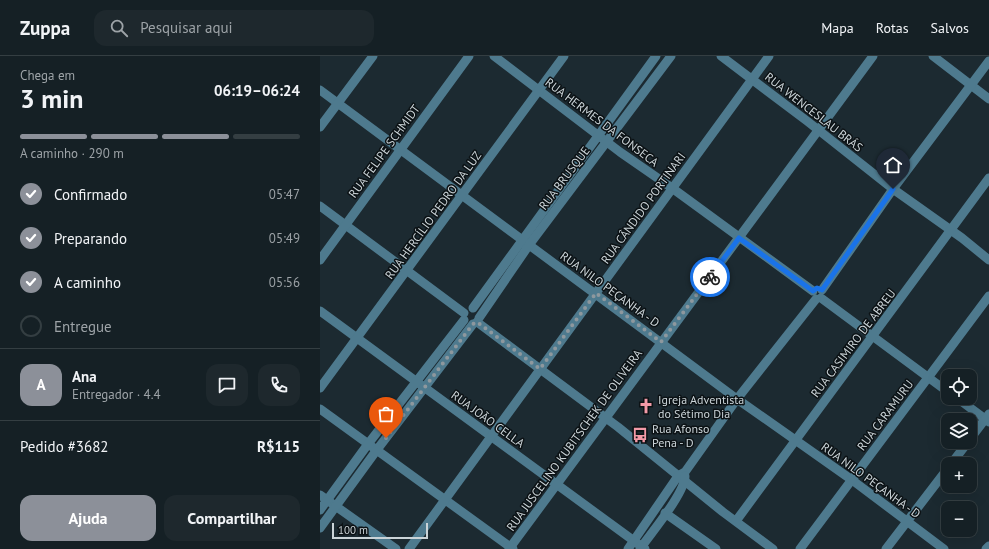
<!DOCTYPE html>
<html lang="pt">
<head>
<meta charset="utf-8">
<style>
  body { margin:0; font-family:"PT Sans",sans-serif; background:#1e282d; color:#f1f3f6; height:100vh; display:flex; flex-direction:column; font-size:15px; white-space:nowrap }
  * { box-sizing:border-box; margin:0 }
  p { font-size:13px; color:#9da3a7 }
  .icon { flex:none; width:22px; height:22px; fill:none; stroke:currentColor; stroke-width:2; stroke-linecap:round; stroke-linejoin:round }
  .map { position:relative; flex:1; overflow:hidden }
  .sheet { display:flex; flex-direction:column; background:#152025; width:320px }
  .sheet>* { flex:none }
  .controls { position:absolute; left:621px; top:313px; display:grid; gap:8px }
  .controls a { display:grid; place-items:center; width:36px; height:36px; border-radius:8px; background:#152025; box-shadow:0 4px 16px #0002,0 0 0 1px #343e42; font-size:20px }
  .scale { position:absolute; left:12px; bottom:10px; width:96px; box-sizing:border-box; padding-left:4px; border:2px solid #cbd4d8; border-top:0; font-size:11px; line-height:14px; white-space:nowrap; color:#cbd4d8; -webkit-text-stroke:3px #0c1215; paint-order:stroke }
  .pin { position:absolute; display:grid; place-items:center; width:34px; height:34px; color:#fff; margin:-41px -17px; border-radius:50% 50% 50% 0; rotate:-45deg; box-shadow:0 0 4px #0007 }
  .pin .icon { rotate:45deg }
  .courier { position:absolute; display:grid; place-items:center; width:40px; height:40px; margin:-20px; border:3px solid #1a73e8; border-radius:50%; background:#fff; color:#222; box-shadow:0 1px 5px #0007 }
  .overview em { font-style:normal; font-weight:800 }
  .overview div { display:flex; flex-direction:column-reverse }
  .overview { display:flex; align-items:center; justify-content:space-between; height:68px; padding:0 20px }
  h1 { font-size:26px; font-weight:800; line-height:30px }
  .bar { display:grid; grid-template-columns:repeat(4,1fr); gap:6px 4px; align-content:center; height:48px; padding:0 20px }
  .bar i { height:5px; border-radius:3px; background:#343e42 }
  .bar .on { background:#8c9099 }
  .bar p { grid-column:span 4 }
  .line { display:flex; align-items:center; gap:10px; padding:0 20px; border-top:1px solid #343e42 }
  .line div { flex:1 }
  .round { display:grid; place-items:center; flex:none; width:42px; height:42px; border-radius:12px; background:#1e282d }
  ol { padding:0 20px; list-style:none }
  li { display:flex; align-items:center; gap:12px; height:44px }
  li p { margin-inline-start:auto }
  li .icon { padding:4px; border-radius:50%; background:#8c9099; color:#fff; stroke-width:4 }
  li:last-child { color:#9da3a7 }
  li i { width:22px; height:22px; border:2px solid #343e42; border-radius:50% }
  .action { display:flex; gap:8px; margin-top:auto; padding:8px 20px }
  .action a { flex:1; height:46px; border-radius:12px; background:#8c9099; color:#fff; font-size:16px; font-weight:800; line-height:46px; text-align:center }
  .action a+a { background:#1e282d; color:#f1f3f6 }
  header { display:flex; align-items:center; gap:24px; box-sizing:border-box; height:56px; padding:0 20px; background:#152025; border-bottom:1px solid #343e42 }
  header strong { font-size:19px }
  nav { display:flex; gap:22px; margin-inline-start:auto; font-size:14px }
  .search { width:280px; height:36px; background:#1e282d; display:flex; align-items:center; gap:10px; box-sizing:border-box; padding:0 14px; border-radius:12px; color:#9da3a7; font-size:15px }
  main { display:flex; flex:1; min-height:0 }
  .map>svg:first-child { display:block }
</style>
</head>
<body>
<header>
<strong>Zuppa</strong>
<div class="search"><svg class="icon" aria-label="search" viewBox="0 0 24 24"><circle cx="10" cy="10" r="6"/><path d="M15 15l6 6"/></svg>Pesquisar aqui</div>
<nav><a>Mapa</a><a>Rotas</a><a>Salvos</a></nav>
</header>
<main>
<section class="sheet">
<div class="overview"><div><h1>3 min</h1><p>Chega em</p></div><em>06:19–06:24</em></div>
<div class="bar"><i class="on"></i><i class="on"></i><i class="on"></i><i></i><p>A caminho · 290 m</p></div>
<ol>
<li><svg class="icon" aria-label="check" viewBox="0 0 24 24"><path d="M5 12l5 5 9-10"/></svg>Confirmado<p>05:47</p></li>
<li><svg class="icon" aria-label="check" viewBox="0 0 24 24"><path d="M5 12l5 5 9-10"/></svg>Preparando<p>05:49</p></li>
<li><svg class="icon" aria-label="check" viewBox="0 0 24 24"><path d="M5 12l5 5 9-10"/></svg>A caminho<p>05:56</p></li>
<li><i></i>Entregue</li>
</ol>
<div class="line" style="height:72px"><b class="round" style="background:#8c9099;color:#fff">A</b><div><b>Ana</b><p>Entregador · 4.4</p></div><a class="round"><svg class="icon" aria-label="chat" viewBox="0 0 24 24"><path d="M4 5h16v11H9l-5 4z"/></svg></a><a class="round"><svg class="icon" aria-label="phone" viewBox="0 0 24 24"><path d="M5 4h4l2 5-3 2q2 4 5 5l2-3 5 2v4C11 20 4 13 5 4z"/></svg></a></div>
<div class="line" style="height:52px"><div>Pedido #3682</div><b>R$115</b></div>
<div class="action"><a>Ajuda</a><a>Compartilhar</a></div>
</section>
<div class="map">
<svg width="669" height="493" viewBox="0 0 669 493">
  <rect width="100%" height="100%" fill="#1c2a31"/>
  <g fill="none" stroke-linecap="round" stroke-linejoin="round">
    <!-- minor -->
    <g stroke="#4e7a8e" stroke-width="9">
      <path d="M 174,0 L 300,96 L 352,132 L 493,235"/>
      <path d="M 401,0 L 487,65 L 573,133 L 642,182 L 669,204"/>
      <path d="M 613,0 L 669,43"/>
      <path d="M 0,34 L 417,343 L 532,424 L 624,493"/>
      <path d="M 0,71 L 53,0"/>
      <path d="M 0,150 L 144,257"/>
      <path d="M 0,204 L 149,0"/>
      <path d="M 502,234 L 573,133 L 669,5"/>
      <path d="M 501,242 L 628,336"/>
      <path d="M 153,252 L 336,0"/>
      <path d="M 0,255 L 325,493"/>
      <path d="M 159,262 L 209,189 L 351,0"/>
      <path d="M 157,266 L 298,371 L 403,456 L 453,493"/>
      <path d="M 0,332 L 244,0"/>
      <path d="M 637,342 L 669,366"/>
      <path d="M 0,353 L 193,493"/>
      <path d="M 650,383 L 669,358"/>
      <path d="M 631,408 L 648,386"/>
      <path d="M 0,439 L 76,493"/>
      <path d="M 0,454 L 48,388 L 144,264"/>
      <path d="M 345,457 L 396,493"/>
      <path d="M 416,465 L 669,122"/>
      <path d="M 0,472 L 56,395 L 153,268"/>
      <path d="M 89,493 L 449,0"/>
      <path d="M 189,493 L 553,0"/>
      <path d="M 308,493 L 358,420 L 365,416 L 417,343 L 496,243"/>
      <path d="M 320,493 C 331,477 365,437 365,420"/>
      <path d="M 480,493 L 669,240"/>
      <path d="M 566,493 L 628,412"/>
      <path d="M 666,493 L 669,490"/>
    </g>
  </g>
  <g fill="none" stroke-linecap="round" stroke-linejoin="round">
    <!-- done -->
    <path stroke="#8e989e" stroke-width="4" stroke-dasharray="0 7.2" d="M 66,382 L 153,268 L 157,266 L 220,313 L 276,237 L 341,286 L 390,221"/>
    <!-- route -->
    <path stroke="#1a73e8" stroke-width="5" d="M 390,221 L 419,182 L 493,235 L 497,232 L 502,234 L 573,133"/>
  </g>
  <!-- icons -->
  <defs>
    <symbol id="church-bare" viewBox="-9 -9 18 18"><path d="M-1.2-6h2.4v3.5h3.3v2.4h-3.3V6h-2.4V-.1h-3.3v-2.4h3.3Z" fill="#f39aa8" stroke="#0c1215" stroke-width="2.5" paint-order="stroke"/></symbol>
    <symbol id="bus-bare" viewBox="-9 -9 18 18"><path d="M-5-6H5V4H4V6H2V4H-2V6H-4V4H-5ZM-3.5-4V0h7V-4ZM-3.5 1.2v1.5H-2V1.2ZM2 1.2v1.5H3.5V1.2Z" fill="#f39aa8" stroke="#0c1215" stroke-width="2.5" paint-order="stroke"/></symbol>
  </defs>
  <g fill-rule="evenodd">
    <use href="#church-bare" x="315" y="339" width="22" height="22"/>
    <use href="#bus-bare" x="309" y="368" width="22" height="22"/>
  </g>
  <g text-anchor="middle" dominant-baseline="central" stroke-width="3" stroke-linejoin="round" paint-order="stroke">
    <!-- street labels -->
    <g font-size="12" fill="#cbd4d8" stroke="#0c1215">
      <text transform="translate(494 56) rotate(38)">RUA WENCESLAU BRÁS</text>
      <text transform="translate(282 66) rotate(37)">RUA HERMES DA FONSECA</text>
      <text transform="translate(64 95) rotate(-54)">RUA FELIPE SCHMIDT</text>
      <text transform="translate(244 122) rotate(-53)">RUA BRUSQUE</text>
      <text transform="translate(323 152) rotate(-54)">RUA CÂNDIDO PORTINARI</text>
      <text transform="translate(113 159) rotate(-54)">RUA HERCÍLIO PEDRO DA LUZ</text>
      <text transform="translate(290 233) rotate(36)">RUA NILO PEÇANHA - D</text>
      <text transform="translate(533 287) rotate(-53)">RUA CASIMIRO DE ABREU</text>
      <text transform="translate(565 359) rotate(-53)">RUA CARAMURU</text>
      <text transform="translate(168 363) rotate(36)">RUA JOÃO CELLA</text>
      <text transform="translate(254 384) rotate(-54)">RUA JUSCELINO KUBITSCHEK DE OLIVEIRA</text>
      <text transform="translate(551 424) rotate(36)">RUA NILO PEÇANHA - D</text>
    </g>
    <!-- poi labels -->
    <g font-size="12" fill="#cbd4d8" stroke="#0c1215" text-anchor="start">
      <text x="338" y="343">Igreja Adventista<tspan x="338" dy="14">do Sétimo Dia</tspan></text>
      <text x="332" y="372">Rua Afonso<tspan x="332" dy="14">Pena - D</tspan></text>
    </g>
  </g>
</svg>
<div class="controls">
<a><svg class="icon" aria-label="locate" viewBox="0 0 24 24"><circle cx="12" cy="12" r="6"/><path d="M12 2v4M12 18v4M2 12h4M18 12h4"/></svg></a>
<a><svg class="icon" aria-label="layers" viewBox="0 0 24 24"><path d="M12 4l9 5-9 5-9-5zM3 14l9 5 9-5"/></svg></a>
<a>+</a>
<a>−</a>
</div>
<div class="scale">100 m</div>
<div class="pin" style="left:66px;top:382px;background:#ea580c"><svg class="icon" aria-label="bag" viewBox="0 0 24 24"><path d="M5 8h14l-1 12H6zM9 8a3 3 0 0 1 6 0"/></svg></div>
<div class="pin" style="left:573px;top:133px;background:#1f2937"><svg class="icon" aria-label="home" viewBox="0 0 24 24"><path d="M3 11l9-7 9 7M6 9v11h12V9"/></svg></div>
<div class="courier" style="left:390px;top:221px"><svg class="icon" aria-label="bike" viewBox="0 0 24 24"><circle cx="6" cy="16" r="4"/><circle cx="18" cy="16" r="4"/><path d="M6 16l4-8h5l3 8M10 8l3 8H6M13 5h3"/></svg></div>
</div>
</main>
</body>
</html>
